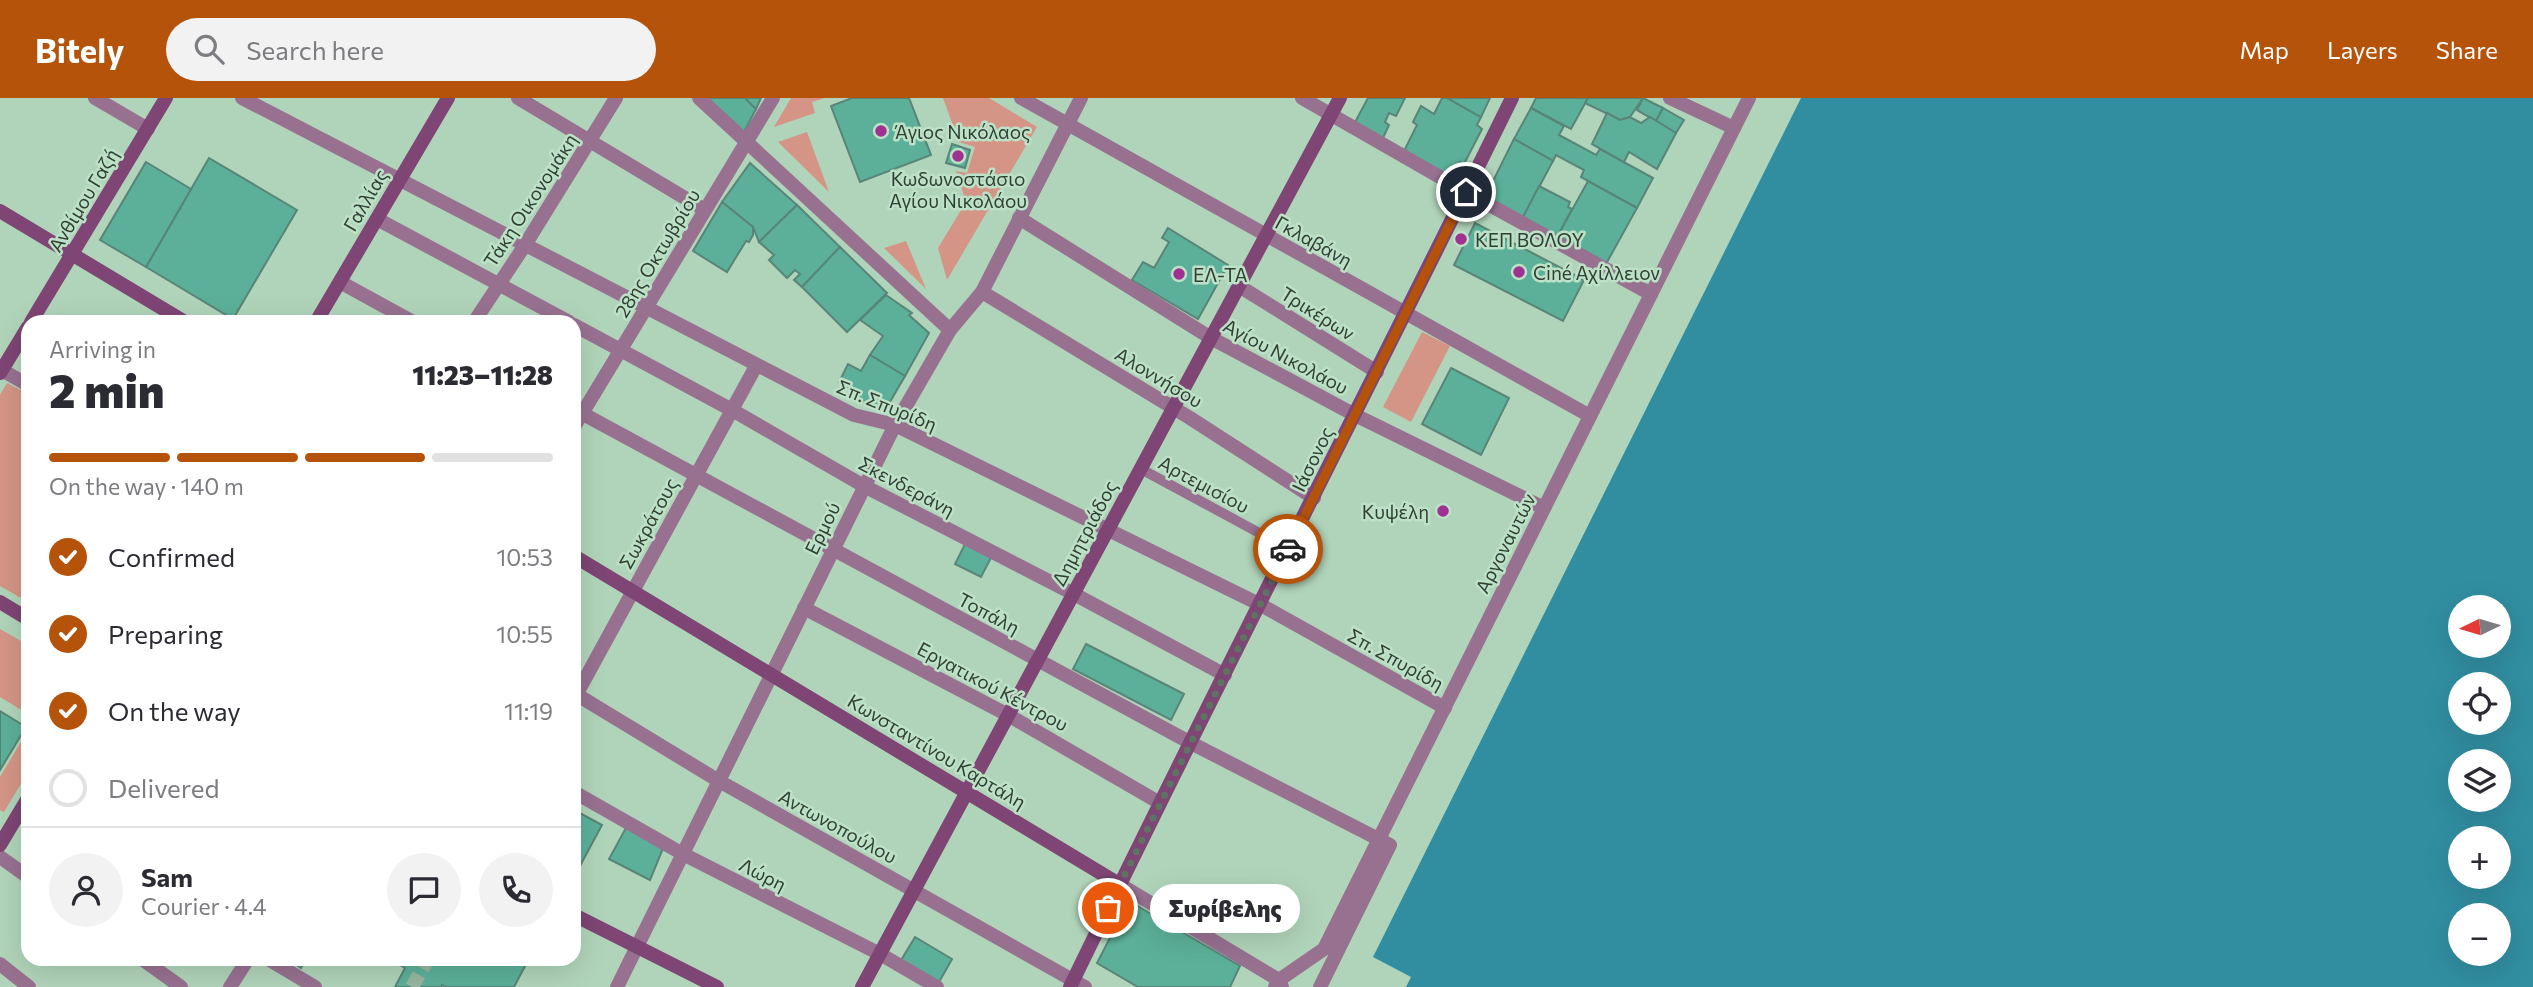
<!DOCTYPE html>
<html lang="en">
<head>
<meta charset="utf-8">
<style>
  body { margin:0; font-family:Commissioner,sans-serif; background:#f2f2f3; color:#2b2b33; height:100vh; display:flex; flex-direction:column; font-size:26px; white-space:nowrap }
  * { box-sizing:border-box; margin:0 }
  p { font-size:23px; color:#7c7c81 }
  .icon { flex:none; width:38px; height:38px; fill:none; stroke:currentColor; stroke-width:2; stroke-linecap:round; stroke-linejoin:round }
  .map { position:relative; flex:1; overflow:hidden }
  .sheet { position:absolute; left:21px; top:217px; width:560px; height:651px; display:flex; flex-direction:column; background:#fff; border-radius:21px; box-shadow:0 7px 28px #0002 }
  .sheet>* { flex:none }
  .needle { width:46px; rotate:265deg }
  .buttons { position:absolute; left:2448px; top:497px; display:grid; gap:14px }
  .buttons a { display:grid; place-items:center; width:63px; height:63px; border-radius:50%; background:#fff; box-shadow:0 7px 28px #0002; font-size:35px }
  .pin { position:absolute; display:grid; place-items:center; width:60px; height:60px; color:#fff; margin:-30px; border:4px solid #fff; border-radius:50%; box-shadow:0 2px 7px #0007 }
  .courier { position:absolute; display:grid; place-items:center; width:70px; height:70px; margin:-35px; border:5px solid #b45309; border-radius:50%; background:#fff; color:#222; box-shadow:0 2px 9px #0007 }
  .bubble { position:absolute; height:49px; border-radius:24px; background:#fff; box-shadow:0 7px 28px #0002; font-size:23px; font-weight:800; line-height:49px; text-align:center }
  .headline em { font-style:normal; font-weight:800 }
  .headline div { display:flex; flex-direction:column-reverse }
  .headline { display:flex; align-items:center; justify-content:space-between; height:119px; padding:0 28px }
  h1 { font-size:46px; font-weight:800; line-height:52px }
  .bar { display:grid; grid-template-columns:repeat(4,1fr); gap:10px 7px; align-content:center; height:84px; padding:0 28px }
  .bar i { height:9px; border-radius:5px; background:#e1e1e2 }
  .bar .selected { background:#b45309 }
  .bar p { grid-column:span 4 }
  .line { display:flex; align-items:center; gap:18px; padding:0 28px; border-top:2px solid #e1e1e2 }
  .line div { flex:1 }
  .round { display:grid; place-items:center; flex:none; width:74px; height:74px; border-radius:37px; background:#f2f2f3 }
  ol { padding:0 28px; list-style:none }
  li { display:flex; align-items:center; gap:21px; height:77px }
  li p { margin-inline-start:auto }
  li .icon { padding:7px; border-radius:50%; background:#b45309; color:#fff; stroke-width:4 }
  li:last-child { color:#7c7c81 }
  li i { width:38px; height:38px; border:4px solid #e1e1e2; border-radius:50% }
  header { display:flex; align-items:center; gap:42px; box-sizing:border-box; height:98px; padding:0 35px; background:#b45309; color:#fff }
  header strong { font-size:33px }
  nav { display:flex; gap:38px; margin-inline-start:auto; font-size:24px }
  .search { width:490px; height:63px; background:#f2f2f3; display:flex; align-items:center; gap:18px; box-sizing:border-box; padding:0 24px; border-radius:38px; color:#7c7c81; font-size:26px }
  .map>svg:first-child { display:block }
</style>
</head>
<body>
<header>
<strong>Bitely</strong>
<div class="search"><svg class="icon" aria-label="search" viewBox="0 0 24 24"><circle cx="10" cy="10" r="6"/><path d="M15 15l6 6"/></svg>Search here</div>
<nav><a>Map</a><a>Layers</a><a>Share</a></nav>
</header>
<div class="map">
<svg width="2533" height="889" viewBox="0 0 2533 889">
  <rect width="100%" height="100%" fill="#b0d4b9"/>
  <!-- green -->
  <g fill="#d49586">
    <path d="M 791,0 L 825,0 L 812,4 L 815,15 L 774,29 Z"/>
    <path d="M 943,0 L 989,0 L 1037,29 L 947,182 L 938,150 L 966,104 L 956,73 L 967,75 L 975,49 L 959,44 Z"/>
    <path d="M 807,34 L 829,94 L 778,44 Z"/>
    <path d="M 906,143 L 926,191 L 884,150 Z"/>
    <path d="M 1422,234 L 1450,248 L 1411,324 L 1383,309 Z"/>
    <path d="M 7,285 L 28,296 L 28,504 L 0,488 L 0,297 Z"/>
    <path d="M 0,531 L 28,547 L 28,616 L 0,599 Z"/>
    <path d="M 28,632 L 28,674 L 4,714 L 0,712 L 0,679 Z"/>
  </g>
  <!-- water -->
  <path fill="#318ea1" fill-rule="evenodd" d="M 1801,0 L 2533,0 L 2533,889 L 1406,889 L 1411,879 L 1373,859 ZM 2460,509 L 2499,509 L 2499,548 L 2460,548 ZM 2460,586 L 2499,586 L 2499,625 L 2460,625 ZM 2460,663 L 2499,663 L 2499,702 L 2460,702 ZM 2460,740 L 2499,740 L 2499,779 L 2460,779 ZM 2460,817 L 2499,817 L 2499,856 L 2460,856 Z"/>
  <!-- building -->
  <g fill="#5cb099" stroke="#588577" stroke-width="2">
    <path d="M 704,0 L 745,0 L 756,11 L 743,36 Z"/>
    <path d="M 745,0 L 761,0 L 756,11 Z"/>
    <path d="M 852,0 L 909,0 L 931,57 L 860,84 L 831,8 Z"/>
    <path d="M 1368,0 L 1405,0 L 1396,18 L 1389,15 L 1385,24 L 1389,27 L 1382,42 L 1354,26 Z"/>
    <path d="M 1442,0 L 1447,0 L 1481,19 L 1477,27 L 1482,31 L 1464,66 L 1460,64 L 1451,80 L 1404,53 L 1417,27 L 1413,24 L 1421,8 L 1434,16 Z"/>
    <path d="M 1447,0 L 1490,0 L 1481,19 Z"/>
    <path d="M 1536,0 L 1588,0 L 1571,31 L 1531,10 Z"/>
    <path d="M 1588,0 L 1643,0 L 1630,19 L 1620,22 L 1585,5 Z"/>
    <path d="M 1643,0 L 1663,10 L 1656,23 L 1637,12 Z"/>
    <path d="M 1531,10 L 1564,28 L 1559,37 L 1596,57 L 1600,51 L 1653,80 L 1637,110 L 1581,79 L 1584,72 L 1556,57 L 1553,63 L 1514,41 Z"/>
    <path d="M 1663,10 L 1684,22 L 1676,35 L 1656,23 Z"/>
    <path d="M 1607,15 L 1620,22 L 1630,19 L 1641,25 L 1650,19 L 1676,35 L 1657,71 L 1629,54 L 1624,64 L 1592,46 Z"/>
    <path d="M 1514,41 L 1553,63 L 1522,121 L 1484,101 Z"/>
    <path d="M 952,46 L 970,52 L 965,70 L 946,65 Z"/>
    <path d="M 209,60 L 297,112 L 233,221 L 146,169 Z"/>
    <path d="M 146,64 L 191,91 L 146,169 L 100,142 Z"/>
    <path d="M 750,65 L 797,107 L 759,144 L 753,129 L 722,104 Z"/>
    <path d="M 1588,83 L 1637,110 L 1606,166 L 1557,139 Z"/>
    <path d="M 1539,88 L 1570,104 L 1568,109 L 1572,111 L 1557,139 L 1522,121 Z"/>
    <path d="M 722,104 L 753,129 L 753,137 L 749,144 L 746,143 L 727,174 L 693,153 Z"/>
    <path d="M 797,107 L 840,149 L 802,189 L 794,182 L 800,176 L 795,172 L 787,180 L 769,162 L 774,157 L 759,144 Z"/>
    <path d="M 1475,125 L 1584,182 L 1563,223 L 1454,167 Z"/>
    <path d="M 1168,130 L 1228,167 L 1198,221 L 1132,182 L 1143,164 L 1154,170 L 1169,144 L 1162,140 Z"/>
    <path d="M 840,149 L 887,195 L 847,234 L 802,189 Z"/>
    <path d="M 886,197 L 912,215 L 909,217 L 929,235 L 905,278 L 870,257 L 883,238 L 860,222 Z"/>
    <path d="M 870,257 L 905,278 L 887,309 L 881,305 L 877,311 L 853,297 L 855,293 L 839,284 L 848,266 L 861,273 Z"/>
    <path d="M 1451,270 L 1509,300 L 1481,357 L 1422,326 Z"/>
    <path d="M 967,442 L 993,456 L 981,479 L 955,466 Z"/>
    <path d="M 1086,546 L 1184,596 L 1171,622 L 1073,571 Z"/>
    <path d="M 0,613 L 26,629 L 0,672 Z"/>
    <path d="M 574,712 L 602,727 L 574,779 Z"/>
    <path d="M 627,728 L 664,748 L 650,782 L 609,761 Z"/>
    <path d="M 1129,803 L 1240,868 L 1230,889 L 1138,889 L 1097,865 Z"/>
    <path d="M 915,839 L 952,861 L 938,886 L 900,864 Z"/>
    <path d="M 288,861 L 306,861 L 301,870 Z"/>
    <path d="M 390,861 L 514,861 L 525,868 L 514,889 L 446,889 L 442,887 L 441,889 L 395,889 L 405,870 Z"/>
  </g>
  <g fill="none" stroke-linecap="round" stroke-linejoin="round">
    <!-- street-tunnel -->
    <path stroke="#97b69f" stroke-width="14" stroke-dasharray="14 7" stroke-linecap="butt" d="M 412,889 L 428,861"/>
    <!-- lane -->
    <path stroke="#987191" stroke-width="10" d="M 1141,371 L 1289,451"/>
    <!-- street -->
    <g stroke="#987191" stroke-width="14">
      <path d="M 95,0 L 148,31"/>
      <path d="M 242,0 L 854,317 L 895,327 L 1261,507 L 1445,610"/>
      <path d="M 518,0 L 705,112"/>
      <path d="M 699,0 L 950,232"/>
      <path d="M 1021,0 L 1590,318"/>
      <path d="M 1302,0 L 1466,94 L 1651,196"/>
      <path d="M 1670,0 L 1734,30"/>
      <path d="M 1019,120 L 1211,240 L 1355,317 L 1544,410"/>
      <path d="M 377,121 L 569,224"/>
      <path d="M 340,184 L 413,224"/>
      <path d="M 1239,188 L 1377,274"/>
      <path d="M 982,194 L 1190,320 L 1314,400"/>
      <path d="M 474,224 L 525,147 L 616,0"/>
      <path d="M 574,227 L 732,312 L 864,388 L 1074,496 L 1225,577"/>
      <path d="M 0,271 L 28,287"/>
      <path d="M 574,311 L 1191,645 L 1390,747 L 1320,889"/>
      <path d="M 574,329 L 773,0"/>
      <path d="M 804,510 L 1008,617 L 1160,705"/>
      <path d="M 574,595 L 719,683 L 1085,889"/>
      <path d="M 574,601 L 756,268"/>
      <path d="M 574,694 L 683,756 L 880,856 L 937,889"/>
      <path d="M 0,759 L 28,779"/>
      <path d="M 1119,786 L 1279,882 L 1282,889"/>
      <path d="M 142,861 L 181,889"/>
      <path d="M 268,861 L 315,889"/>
      <path d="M 0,866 L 29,889"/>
      <path d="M 230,889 L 248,861"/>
      <path d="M 617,889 L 895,327 L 950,232 L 982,194 L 1081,0"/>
      <path d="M 1275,889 L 1279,882 L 1324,851 L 1749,0"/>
    </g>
    <!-- secondary -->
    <g stroke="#7e4575" stroke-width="14">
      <path d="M 0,113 L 185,224"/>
      <path d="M 31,224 L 166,0"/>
      <path d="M 316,224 L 448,0"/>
      <path d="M 0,275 L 28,229"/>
      <path d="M 574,458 L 1119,786"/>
      <path d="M 0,504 L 28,521"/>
      <path d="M 0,747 L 28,700"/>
      <path d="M 574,817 L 717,889"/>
      <path d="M 862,889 L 1340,0"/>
      <path d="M 1070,889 C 1214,591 1366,297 1512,0"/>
    </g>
  </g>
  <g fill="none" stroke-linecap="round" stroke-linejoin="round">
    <!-- done -->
    <path stroke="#5d7463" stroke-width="7" stroke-dasharray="0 12.6" d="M 1108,810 L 1288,451"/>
    <!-- route -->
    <path stroke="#b45309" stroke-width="9" d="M 1288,451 L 1466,94"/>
  </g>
  <!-- markers -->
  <g fill="#9f3291" stroke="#bce1c6" stroke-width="2.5">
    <circle cx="881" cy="33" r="7"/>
    <circle cx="958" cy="58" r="7"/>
    <circle cx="1461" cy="141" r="7"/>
    <circle cx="1519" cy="174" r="7"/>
    <circle cx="1179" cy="176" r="7"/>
    <circle cx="1443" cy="413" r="7"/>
  </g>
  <g text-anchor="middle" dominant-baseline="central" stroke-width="5" stroke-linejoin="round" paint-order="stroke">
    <!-- poi labels -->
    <g font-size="19" fill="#314035" stroke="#bce1c6" text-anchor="start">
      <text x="895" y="33">Άγιος Νικόλαος</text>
      <text x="958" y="80" text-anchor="middle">Κωδωνοστάσιο<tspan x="958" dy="22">Αγίου Νικολάου</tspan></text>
      <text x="1475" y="141">ΚΕΠ ΒΟΛΟΥ</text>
      <text x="1533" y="174">Ciné Αχίλλειον</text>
      <text x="1193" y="176">ΕΛ-ΤΑ</text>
      <text x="1429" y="413" text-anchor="end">Κυψέλη</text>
    </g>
    <!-- street labels -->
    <g font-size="19" fill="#314035" stroke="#bce1c6">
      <text transform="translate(83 102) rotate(-59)">Ανθίμου Γαζή</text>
      <text transform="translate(365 102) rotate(-60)">Γαλλίας</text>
      <text transform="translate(530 102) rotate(-57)">Τάκη Οικονομάκη</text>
      <text transform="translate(1314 143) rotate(29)">Γκλαβάνη</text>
      <text transform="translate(657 155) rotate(-59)">28ης Οκτωβρίου</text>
      <text transform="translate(1318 215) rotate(32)">Τρικέρων</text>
      <text transform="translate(1286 258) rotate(28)">Αγίου Νικολάου</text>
      <text transform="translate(1159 279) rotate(31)">Αλοννήσου</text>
      <text transform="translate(887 307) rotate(22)">Σπ. Σπυρίδη</text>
      <text transform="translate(1312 361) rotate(-64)">Ιάσονος</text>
      <text transform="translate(1204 386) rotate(28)">Αρτεμισίου</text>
      <text transform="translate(907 388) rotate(28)">Σκενδεράνη</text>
      <text transform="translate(648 425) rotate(-61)">Σωκράτους</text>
      <text transform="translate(822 430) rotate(-64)">Ερμού</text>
      <text transform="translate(1084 435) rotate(-62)">Δημητριάδος</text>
      <text transform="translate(1505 445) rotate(-63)">Αργοναυτών</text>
      <text transform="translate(989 515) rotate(28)">Τοπάλη</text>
      <text transform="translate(1396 561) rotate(29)">Σπ. Σπυρίδη</text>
      <text transform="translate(993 588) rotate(28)">Εργατικού Κέντρου</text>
      <text transform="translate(937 653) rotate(31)">Κωνσταντίνου Καρτάλη</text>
      <text transform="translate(838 728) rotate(29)">Αντωνοπούλου</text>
      <text transform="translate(763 776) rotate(27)">Λώρη</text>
    </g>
  </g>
</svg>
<div class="buttons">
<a><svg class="needle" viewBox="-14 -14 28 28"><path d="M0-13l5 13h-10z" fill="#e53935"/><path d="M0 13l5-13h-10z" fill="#7c7c81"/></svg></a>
<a><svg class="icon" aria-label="locate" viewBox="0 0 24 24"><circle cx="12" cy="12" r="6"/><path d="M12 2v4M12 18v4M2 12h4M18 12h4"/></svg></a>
<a><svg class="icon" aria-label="layers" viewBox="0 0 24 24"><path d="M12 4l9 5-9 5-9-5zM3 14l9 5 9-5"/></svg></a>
<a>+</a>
<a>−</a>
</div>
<div class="pin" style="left:1108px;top:810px;background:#ea580c"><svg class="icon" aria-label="bag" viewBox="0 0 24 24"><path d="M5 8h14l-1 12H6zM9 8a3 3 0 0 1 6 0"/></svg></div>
<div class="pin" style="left:1466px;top:94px;background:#1f2937"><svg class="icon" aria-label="home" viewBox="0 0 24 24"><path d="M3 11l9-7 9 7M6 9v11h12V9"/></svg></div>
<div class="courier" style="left:1288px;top:451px"><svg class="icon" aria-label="car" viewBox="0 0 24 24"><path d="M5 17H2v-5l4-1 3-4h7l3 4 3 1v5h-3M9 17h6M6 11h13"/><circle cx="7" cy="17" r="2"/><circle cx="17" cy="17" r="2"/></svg></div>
<div class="bubble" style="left:1150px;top:786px;width:150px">Συρίβελης</div>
<section class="sheet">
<div class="headline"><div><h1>2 min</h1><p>Arriving in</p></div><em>11:23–11:28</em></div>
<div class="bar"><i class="selected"></i><i class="selected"></i><i class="selected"></i><i></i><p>On the way · 140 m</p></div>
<ol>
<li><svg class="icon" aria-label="check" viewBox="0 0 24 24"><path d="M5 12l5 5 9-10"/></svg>Confirmed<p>10:53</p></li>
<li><svg class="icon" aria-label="check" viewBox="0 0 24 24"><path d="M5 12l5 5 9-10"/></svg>Preparing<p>10:55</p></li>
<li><svg class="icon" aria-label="check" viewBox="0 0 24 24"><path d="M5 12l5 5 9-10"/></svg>On the way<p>11:19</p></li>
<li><i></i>Delivered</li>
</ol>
<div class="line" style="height:126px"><a class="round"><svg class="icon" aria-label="person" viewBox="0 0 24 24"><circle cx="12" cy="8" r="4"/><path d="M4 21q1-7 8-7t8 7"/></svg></a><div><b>Sam</b><p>Courier · 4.4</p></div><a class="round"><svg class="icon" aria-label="chat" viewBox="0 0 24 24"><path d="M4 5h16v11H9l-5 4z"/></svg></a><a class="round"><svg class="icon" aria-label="phone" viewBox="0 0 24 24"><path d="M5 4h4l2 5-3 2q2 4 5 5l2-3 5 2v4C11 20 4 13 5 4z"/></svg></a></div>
</section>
</div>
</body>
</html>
